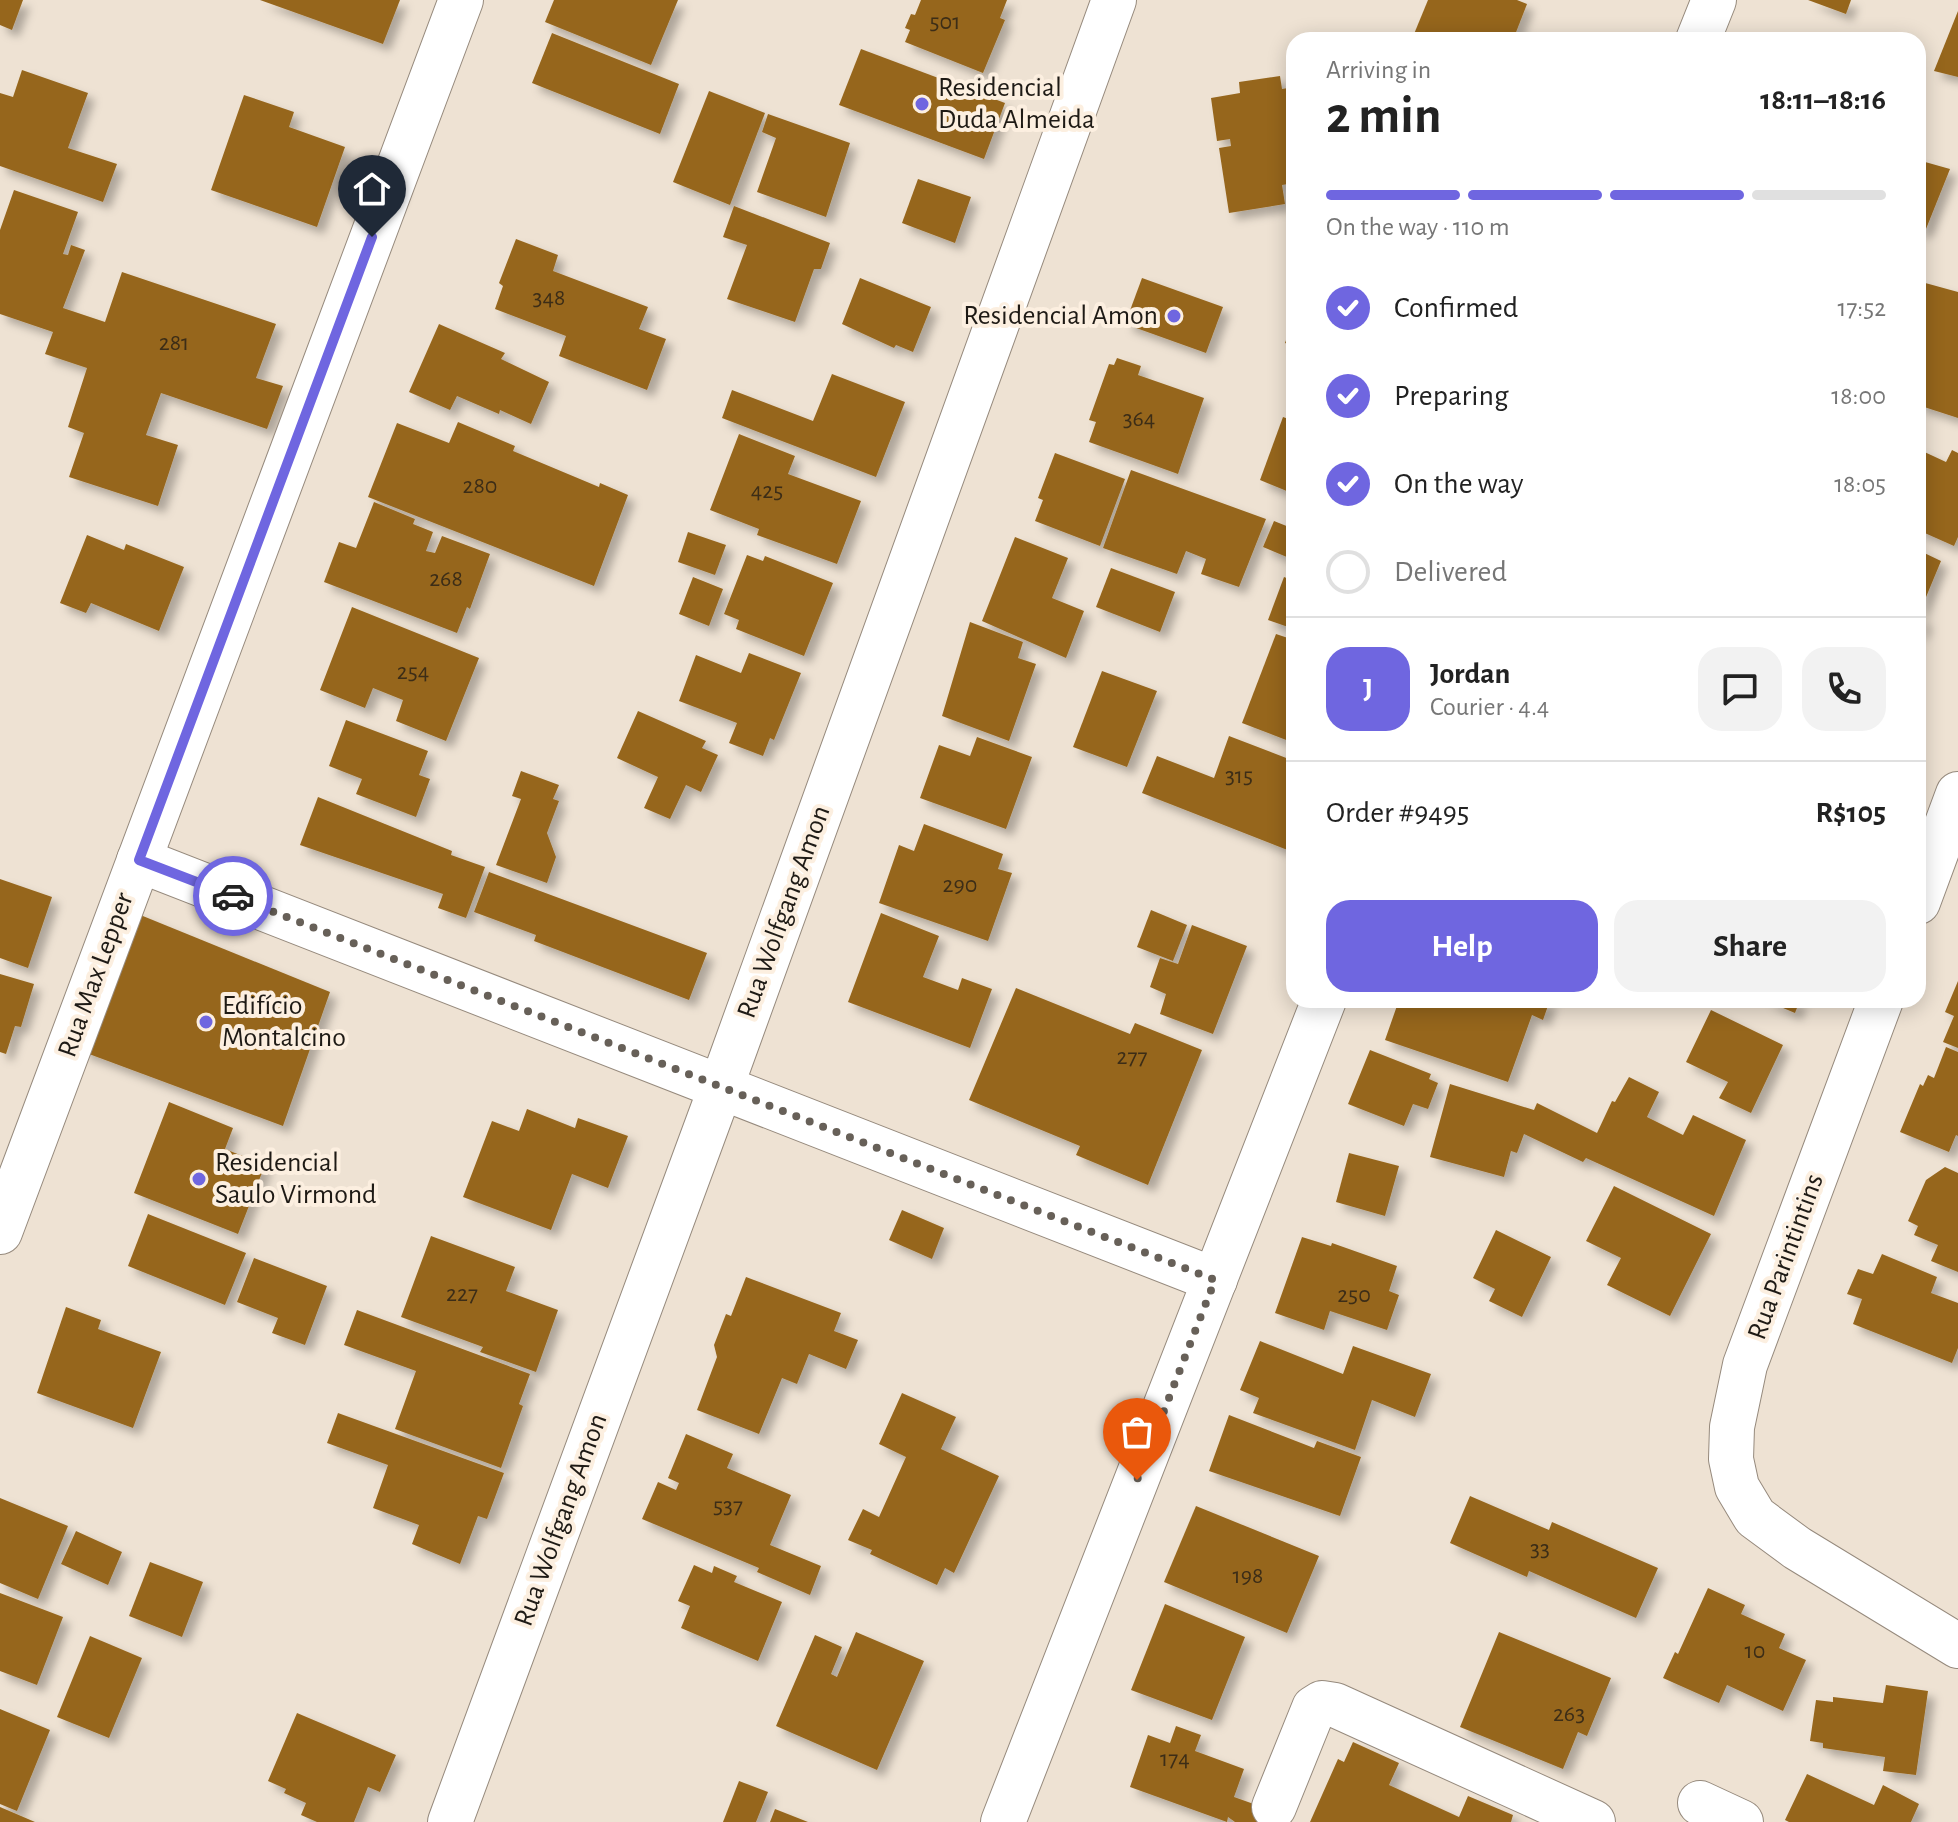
<!DOCTYPE html>
<html lang="en">
<head>
<meta charset="utf-8">
<style>
  body { margin:0; font-family:"Alegreya Sans",sans-serif; background:#f2f2f2; color:#222; height:100vh; display:flex; flex-direction:column; font-size:30px; white-space:nowrap }
  * { box-sizing:border-box; margin:0 }
  p { font-size:26px; color:#767676 }
  .icon { flex:none; width:44px; height:44px; fill:none; stroke:currentColor; stroke-width:2; stroke-linecap:round; stroke-linejoin:round }
  .map { position:relative; flex:1; overflow:hidden }
  .sheet { position:absolute; left:1286px; top:32px; width:640px; height:976px; display:flex; flex-direction:column; background:#fff; border-radius:24px; box-shadow:0 4px 20px #0003 }
  .sheet>* { flex:none }
  .pin { position:absolute; display:grid; place-items:center; width:68px; height:68px; color:#fff; margin:-82px -34px; border-radius:50% 50% 50% 0; rotate:-45deg; box-shadow:0 0 8px #0007 }
  .pin .icon { rotate:45deg }
  .courier { position:absolute; display:grid; place-items:center; width:80px; height:80px; margin:-40px; border:6px solid #6f66e0; border-radius:50%; background:#fff; color:#222; box-shadow:0 2px 10px #0007 }
  .headline em { font-style:normal; font-weight:700 }
  .headline div { display:flex; flex-direction:column-reverse }
  .headline { display:flex; align-items:center; justify-content:space-between; height:136px; padding:0 40px }
  h1 { font-size:52px; font-weight:700; line-height:60px }
  .bar { display:grid; grid-template-columns:repeat(4,1fr); gap:12px 8px; align-content:center; height:96px; padding:0 40px }
  .bar i { height:10px; border-radius:6px; background:#e0e0e0 }
  .bar .current { background:#6f66e0 }
  .bar p { grid-column:span 4 }
  .line { display:flex; align-items:center; gap:20px; padding:0 40px; border-top:2px solid #e0e0e0 }
  .line div { flex:1 }
  .round { display:grid; place-items:center; flex:none; width:84px; height:84px; border-radius:24px; background:#f2f2f2 }
  ol { padding:0 40px; list-style:none }
  li { display:flex; align-items:center; gap:24px; height:88px }
  li p { margin-inline-start:auto }
  li .icon { padding:8px; border-radius:50%; background:#6f66e0; color:#fff; stroke-width:4 }
  li:last-child { color:#767676 }
  li i { width:44px; height:44px; border:4px solid #e0e0e0; border-radius:50% }
  .primary-button { display:flex; gap:16px; margin-top:auto; padding:16px 40px }
  .primary-button a { flex:1; height:92px; border-radius:24px; background:#6f66e0; color:#fff; font-size:32px; font-weight:700; line-height:92px; text-align:center }
  .primary-button a+a { background:#f2f2f2; color:#222 }
  .map>svg:first-child { display:block }
</style>
</head>
<body>
<div class="map">
<svg width="1958" height="1822" viewBox="0 0 1958 1822">
  <defs>
    <filter id="shadow"><feDropShadow dx="7" dy="7" stdDeviation="4" flood-color="#0004"/></filter>
  </defs>
  <rect width="100%" height="100%" fill="#eee2d3"/>
  <!-- building -->
  <g fill="#96661d" filter="url(#shadow)">
    <path d="M 0,0 L 23,0 L 12,30 L 0,25 Z"/>
    <path d="M 260,0 L 400,0 L 383,44 Z"/>
    <path d="M 554,0 L 678,0 L 651,65 L 545,22 Z"/>
    <path d="M 921,0 L 1007,0 L 1000,18 L 1005,20 L 983,73 L 905,42 L 910,30 L 905,28 L 911,14 L 915,15 Z"/>
    <path d="M 1428,0 L 1517,0 L 1527,4 L 1513,40 L 1429,40 L 1414,34 Z"/>
    <path d="M 1808,0 L 1851,0 L 1846,14 Z"/>
    <path d="M 1958,11 L 1958,77 L 1934,71 Z"/>
    <path d="M 552,33 L 679,84 L 660,134 L 532,83 Z"/>
    <path d="M 861,49 L 1005,103 L 984,159 L 839,105 Z"/>
    <path d="M 22,70 L 88,93 L 68,148 L 117,164 L 103,202 L 0,166 L 0,93 L 13,97 Z"/>
    <path d="M 1280,76 L 1282,89 L 1294,87 L 1294,183 L 1282,185 L 1285,204 L 1229,213 L 1219,148 L 1231,146 L 1230,139 L 1217,141 L 1211,98 L 1240,93 L 1239,82 Z"/>
    <path d="M 709,91 L 765,113 L 730,205 L 673,182 Z"/>
    <path d="M 244,95 L 294,112 L 289,127 L 345,147 L 317,227 L 211,190 Z"/>
    <path d="M 768,114 L 850,143 L 826,217 L 757,192 L 776,138 L 762,132 Z"/>
    <path d="M 1918,160 L 1950,169 L 1926,229 L 1918,232 Z"/>
    <path d="M 918,179 L 971,197 L 955,243 L 902,223 Z"/>
    <path d="M 14,190 L 78,212 L 63,254 L 68,255 L 71,245 L 85,250 L 63,308 L 105,322 L 122,272 L 276,324 L 256,378 L 283,386 L 267,429 L 161,393 L 146,435 L 178,445 L 158,506 L 69,477 L 84,433 L 68,427 L 87,368 L 45,354 L 53,332 L 0,314 L 0,230 Z"/>
    <path d="M 734,206 L 830,243 L 821,269 L 814,269 L 795,322 L 727,299 L 747,245 L 723,237 Z"/>
    <path d="M 516,239 L 558,255 L 553,271 L 648,307 L 639,329 L 666,339 L 647,390 L 559,356 L 566,336 L 495,309 L 503,286 L 499,283 Z"/>
    <path d="M 860,278 L 931,307 L 913,352 L 896,345 L 894,348 L 842,324 Z"/>
    <path d="M 1142,278 L 1223,307 L 1206,353 L 1125,324 Z"/>
    <path d="M 1918,281 L 1958,292 L 1958,418 L 1918,405 Z"/>
    <path d="M 1294,319 L 1294,346 L 1285,343 Z"/>
    <path d="M 439,324 L 505,353 L 501,359 L 549,382 L 531,424 L 500,410 L 499,414 L 457,396 L 450,410 L 409,392 Z"/>
    <path d="M 1117,358 L 1141,366 L 1138,375 L 1204,398 L 1178,474 L 1089,442 L 1096,422 L 1089,420 L 1109,364 L 1114,365 Z"/>
    <path d="M 832,374 L 905,402 L 876,477 L 722,418 L 732,390 L 813,421 Z"/>
    <path d="M 1283,417 L 1294,421 L 1294,494 L 1260,480 Z"/>
    <path d="M 458,422 L 515,446 L 513,451 L 599,487 L 600,483 L 628,495 L 594,586 L 368,497 L 397,423 L 449,443 Z"/>
    <path d="M 739,434 L 795,456 L 788,474 L 861,501 L 837,564 L 757,535 L 759,529 L 710,510 Z"/>
    <path d="M 1918,449 L 1946,462 L 1952,450 L 1958,453 L 1958,537 L 1954,546 L 1918,530 Z"/>
    <path d="M 1055,453 L 1125,479 L 1100,546 L 1035,521 L 1043,500 L 1038,498 Z"/>
    <path d="M 1131,470 L 1266,519 L 1239,587 L 1201,574 L 1206,559 L 1186,551 L 1177,574 L 1103,548 Z"/>
    <path d="M 374,502 L 415,519 L 413,524 L 433,532 L 426,551 L 435,553 L 442,536 L 490,554 L 470,609 L 467,607 L 457,633 L 324,582 L 339,542 L 356,548 Z"/>
    <path d="M 1274,521 L 1294,529 L 1294,560 L 1263,547 Z"/>
    <path d="M 688,532 L 726,545 L 715,575 L 678,562 Z"/>
    <path d="M 87,535 L 124,550 L 126,544 L 184,567 L 159,631 L 91,603 L 86,613 L 60,603 Z"/>
    <path d="M 1015,537 L 1068,558 L 1052,598 L 1084,611 L 1066,658 L 982,621 Z"/>
    <path d="M 1918,550 L 1941,561 L 1919,614 L 1925,623 L 1918,637 Z"/>
    <path d="M 747,555 L 763,561 L 765,556 L 833,583 L 804,656 L 736,629 L 739,620 L 724,614 Z"/>
    <path d="M 1111,568 L 1175,592 L 1160,632 L 1096,607 Z"/>
    <path d="M 693,577 L 723,589 L 709,626 L 679,614 Z"/>
    <path d="M 1284,577 L 1294,581 L 1294,629 L 1268,620 Z"/>
    <path d="M 352,607 L 479,658 L 446,741 L 396,721 L 403,700 L 373,688 L 365,708 L 320,690 Z"/>
    <path d="M 970,622 L 1023,642 L 1018,658 L 1036,664 L 1009,741 L 942,716 Z"/>
    <path d="M 1276,634 L 1294,640 L 1294,743 L 1242,723 Z"/>
    <path d="M 749,653 L 801,673 L 774,740 L 770,738 L 763,756 L 729,743 L 737,723 L 679,701 L 696,655 L 741,673 Z"/>
    <path d="M 1102,671 L 1157,691 L 1127,767 L 1073,747 Z"/>
    <path d="M 638,711 L 706,741 L 702,748 L 718,755 L 701,792 L 686,785 L 670,819 L 644,808 L 658,777 L 617,758 Z"/>
    <path d="M 346,720 L 428,751 L 419,775 L 430,779 L 416,817 L 356,794 L 362,779 L 329,766 Z"/>
    <path d="M 1229,736 L 1294,761 L 1294,840 L 1290,851 L 1142,793 L 1157,756 L 1214,778 Z"/>
    <path d="M 977,737 L 1032,757 L 1006,829 L 920,798 L 939,745 L 970,756 Z"/>
    <path d="M 521,771 L 559,785 L 553,799 L 559,801 L 547,833 L 556,857 L 547,883 L 496,865 L 521,799 L 512,796 Z"/>
    <path d="M 318,797 L 452,851 L 451,855 L 485,867 L 466,918 L 438,908 L 443,894 L 300,845 Z"/>
    <path d="M 924,824 L 1003,854 L 998,869 L 1012,873 L 988,941 L 879,903 L 899,845 L 914,851 Z"/>
    <path d="M 489,872 L 707,953 L 689,1000 L 534,941 L 536,935 L 474,912 Z"/>
    <path d="M 0,879 L 52,897 L 28,968 L 0,958 Z"/>
    <path d="M 1151,910 L 1187,925 L 1173,961 L 1137,947 Z"/>
    <path d="M 133,912 L 330,992 L 283,1126 L 81,1051 Z"/>
    <path d="M 881,913 L 939,936 L 923,977 L 958,990 L 962,978 L 992,989 L 970,1048 L 848,1002 Z"/>
    <path d="M 1192,925 L 1247,946 L 1213,1034 L 1160,1014 L 1166,994 L 1150,987 L 1160,958 L 1178,964 Z"/>
    <path d="M 0,974 L 34,984 L 21,1027 L 15,1026 L 6,1054 L 0,1052 Z"/>
    <path d="M 1958,981 L 1958,1048 L 1943,1042 L 1954,1016 L 1945,1012 Z"/>
    <path d="M 1016,988 L 1130,1034 L 1135,1023 L 1202,1050 L 1148,1185 L 1076,1155 L 1080,1146 L 969,1100 Z"/>
    <path d="M 1399,1000 L 1454,1000 L 1477,1008 L 1480,1000 L 1550,1000 L 1543,1020 L 1532,1015 L 1508,1082 L 1385,1040 Z"/>
    <path d="M 1764,1000 L 1800,1000 L 1795,1013 Z"/>
    <path d="M 1711,1010 L 1783,1045 L 1751,1113 L 1719,1098 L 1728,1082 L 1686,1062 Z"/>
    <path d="M 1946,1047 L 1958,1052 L 1958,1136 L 1956,1135 L 1949,1152 L 1900,1132 L 1920,1084 L 1923,1086 L 1928,1075 L 1934,1078 Z"/>
    <path d="M 1370,1050 L 1431,1074 L 1429,1079 L 1438,1083 L 1428,1109 L 1413,1104 L 1404,1126 L 1348,1104 Z"/>
    <path d="M 1629,1077 L 1659,1092 L 1647,1117 L 1683,1135 L 1693,1115 L 1746,1140 L 1714,1216 L 1586,1158 L 1583,1162 L 1524,1134 L 1517,1153 L 1511,1151 L 1504,1177 L 1430,1157 L 1450,1084 L 1534,1110 L 1537,1103 L 1597,1133 L 1612,1101 L 1615,1102 Z"/>
    <path d="M 169,1102 L 233,1128 L 225,1149 L 265,1165 L 238,1234 L 134,1193 Z"/>
    <path d="M 527,1109 L 575,1128 L 578,1118 L 628,1136 L 608,1188 L 572,1174 L 551,1230 L 463,1197 L 492,1121 L 519,1131 Z"/>
    <path d="M 1349,1153 L 1399,1166 L 1385,1216 L 1336,1202 Z"/>
    <path d="M 1945,1167 L 1958,1173 L 1958,1272 L 1931,1261 L 1938,1245 L 1914,1235 L 1918,1226 L 1908,1221 L 1926,1180 Z"/>
    <path d="M 1614,1186 L 1711,1234 L 1670,1316 L 1607,1285 L 1621,1258 L 1586,1241 Z"/>
    <path d="M 902,1210 L 944,1228 L 932,1259 L 889,1240 Z"/>
    <path d="M 148,1214 L 246,1253 L 225,1305 L 128,1266 Z"/>
    <path d="M 1496,1230 L 1551,1257 L 1522,1317 L 1489,1301 L 1495,1289 L 1473,1278 Z"/>
    <path d="M 431,1236 L 515,1267 L 506,1291 L 558,1310 L 536,1372 L 480,1352 L 483,1347 L 401,1317 Z"/>
    <path d="M 1302,1237 L 1331,1246 L 1332,1243 L 1397,1266 L 1389,1291 L 1399,1295 L 1387,1330 L 1330,1311 L 1324,1330 L 1275,1313 Z"/>
    <path d="M 1882,1254 L 1937,1277 L 1931,1293 L 1958,1303 L 1958,1348 L 1952,1363 L 1853,1324 L 1862,1299 L 1847,1294 L 1858,1269 L 1873,1274 Z"/>
    <path d="M 254,1258 L 327,1286 L 305,1345 L 272,1333 L 278,1318 L 237,1302 Z"/>
    <path d="M 746,1277 L 841,1313 L 834,1331 L 858,1340 L 846,1369 L 809,1354 L 797,1384 L 782,1378 L 759,1434 L 697,1410 L 717,1357 L 714,1345 L 726,1314 L 731,1316 Z"/>
    <path d="M 66,1307 L 101,1320 L 98,1329 L 161,1352 L 133,1428 L 37,1393 Z"/>
    <path d="M 357,1310 L 530,1374 L 519,1404 L 523,1406 L 501,1468 L 395,1429 L 416,1371 L 344,1345 Z"/>
    <path d="M 1260,1341 L 1343,1374 L 1353,1346 L 1431,1374 L 1415,1417 L 1372,1400 L 1355,1450 L 1253,1413 L 1259,1398 L 1240,1390 Z"/>
    <path d="M 902,1393 L 956,1417 L 941,1449 L 999,1476 L 954,1573 L 945,1568 L 937,1585 L 870,1554 L 872,1550 L 848,1540 L 863,1509 L 879,1517 L 906,1457 L 879,1444 Z"/>
    <path d="M 338,1413 L 504,1473 L 487,1519 L 478,1516 L 460,1564 L 412,1544 L 419,1525 L 373,1508 L 388,1465 L 327,1443 Z"/>
    <path d="M 1229,1415 L 1314,1448 L 1317,1441 L 1361,1457 L 1340,1516 L 1209,1471 Z"/>
    <path d="M 686,1434 L 733,1454 L 727,1468 L 791,1495 L 770,1545 L 821,1566 L 810,1595 L 757,1572 L 759,1568 L 642,1519 L 658,1482 L 676,1490 L 679,1483 L 668,1478 Z"/>
    <path d="M 1470,1496 L 1549,1530 L 1552,1522 L 1658,1568 L 1636,1618 L 1529,1571 L 1527,1577 L 1450,1543 Z"/>
    <path d="M 0,1498 L 68,1526 L 38,1599 L 0,1583 Z"/>
    <path d="M 1196,1506 L 1319,1556 L 1287,1633 L 1164,1582 Z"/>
    <path d="M 76,1531 L 122,1552 L 108,1585 L 61,1564 Z"/>
    <path d="M 150,1562 L 203,1582 L 182,1637 L 129,1616 Z"/>
    <path d="M 694,1565 L 712,1573 L 714,1566 L 737,1576 L 734,1582 L 782,1602 L 758,1661 L 681,1628 L 690,1606 L 678,1601 Z"/>
    <path d="M 1708,1588 L 1745,1605 L 1741,1614 L 1785,1634 L 1779,1648 L 1806,1660 L 1783,1711 L 1727,1685 L 1719,1703 L 1663,1678 L 1675,1652 L 1678,1654 Z"/>
    <path d="M 0,1593 L 63,1617 L 37,1685 L 0,1671 Z"/>
    <path d="M 1165,1604 L 1245,1637 L 1212,1720 L 1131,1690 Z"/>
    <path d="M 856,1632 L 924,1661 L 877,1770 L 776,1726 L 815,1635 L 842,1647 L 831,1674 L 837,1677 Z"/>
    <path d="M 1499,1632 L 1611,1678 L 1587,1736 L 1578,1732 L 1563,1769 L 1460,1727 Z"/>
    <path d="M 90,1636 L 142,1658 L 109,1738 L 57,1717 Z"/>
    <path d="M 1886,1685 L 1928,1691 L 1916,1775 L 1883,1771 L 1885,1757 L 1823,1748 L 1823,1743 L 1810,1741 L 1816,1700 L 1833,1702 L 1833,1697 L 1883,1703 Z"/>
    <path d="M 0,1709 L 50,1730 L 17,1811 L 0,1804 Z"/>
    <path d="M 297,1713 L 396,1755 L 380,1792 L 368,1787 L 354,1822 L 317,1822 L 301,1815 L 306,1803 L 284,1793 L 286,1789 L 268,1781 Z"/>
    <path d="M 1176,1726 L 1201,1735 L 1195,1751 L 1244,1769 L 1234,1797 L 1265,1808 L 1260,1822 L 1235,1822 L 1228,1817 L 1227,1822 L 1130,1787 L 1148,1735 L 1170,1743 Z"/>
    <path d="M 1353,1742 L 1399,1763 L 1389,1785 L 1459,1817 L 1468,1796 L 1513,1815 L 1511,1822 L 1310,1822 L 1338,1759 L 1344,1762 Z"/>
    <path d="M 1807,1774 L 1874,1805 L 1883,1785 L 1919,1804 L 1911,1822 L 1789,1822 L 1785,1820 Z"/>
    <path d="M 739,1781 L 768,1792 L 756,1822 L 723,1822 Z"/>
    <path d="M 0,1807 L 35,1822 L 0,1822 Z"/>
    <path d="M 775,1809 L 808,1822 L 770,1822 Z"/>
  </g>
  <g fill="none" stroke-linecap="round" stroke-linejoin="round">
    <defs>
      <g id="minor">
        <path d="M 1698,40 L 1714,0"/>
        <path d="M 139,860 L 1215,1280"/>
        <path d="M 1918,902 L 1958,794"/>
        <path d="M 1881,1000 L 1745,1365 L 1732,1427 L 1731,1459 L 1737,1487 L 1755,1517 L 1797,1548 L 1958,1646"/>
        <path d="M 0,1232 L 461,0"/>
        <path d="M 1700,1803 L 1741,1822"/>
        <path d="M 1274,1807 L 1314,1708 L 1322,1703 L 1335,1705 L 1593,1822"/>
        <path d="M 450,1822 L 721,1087 L 1114,0"/>
        <path d="M 1003,1822 L 1324,1000"/>
      </g>
    </defs>
    <!-- minor casing -->
    <use href="#minor" stroke="#968a7d" stroke-width="46"/>
    <!-- minor -->
    <use href="#minor" stroke="#fff" stroke-width="44"/>
  </g>
  <g fill="none" stroke-linecap="round" stroke-linejoin="round">
    <!-- done -->
    <path stroke="#676058" stroke-width="8" stroke-dasharray="0 14.4" d="M 233,896 L 1215,1280 L 1137,1480"/>
    <!-- route -->
    <path stroke="#6f66e0" stroke-width="10" d="M 233,896 L 139,860 L 372,237"/>
  </g>
  <!-- markers -->
  <g fill="#6f66e0" stroke="#fcefe0" stroke-width="3">
    <circle cx="922" cy="104" r="8"/>
    <circle cx="1174" cy="316" r="8"/>
    <circle cx="206" cy="1022" r="8"/>
    <circle cx="199" cy="1179" r="8"/>
  </g>
  <g text-anchor="middle" dominant-baseline="central" stroke-width="8" stroke-linejoin="round" paint-order="stroke">
    <!-- number labels -->
    <g font-size="24" fill="#3c2d17">
      <text x="945" y="22">501</text>
      <text x="549" y="298">348</text>
      <text x="174" y="343">281</text>
      <text x="1139" y="419">364</text>
      <text x="480" y="486">280</text>
      <text x="767" y="491">425</text>
      <text x="446" y="579">268</text>
      <text x="413" y="672">254</text>
      <text x="1239" y="776">315</text>
      <text x="960" y="885">290</text>
      <text x="1132" y="1057">277</text>
      <text x="462" y="1294">227</text>
      <text x="1354" y="1295">250</text>
      <text x="728" y="1506">537</text>
      <text x="1540" y="1549">33</text>
      <text x="1248" y="1576">198</text>
      <text x="1755" y="1651">10</text>
      <text x="1569" y="1714">263</text>
      <text x="1175" y="1759">174</text>
    </g>
    <!-- poi labels -->
    <g font-size="28" fill="#1e1a15" stroke="#fcefe0" text-anchor="start">
      <text x="938" y="88">Residencial<tspan x="938" dy="32">Duda Almeida</tspan></text>
      <text x="1158" y="316" text-anchor="end">Residencial Amon</text>
      <text x="222" y="1006">Edifício<tspan x="222" dy="32">Montalcino</tspan></text>
      <text x="215" y="1163">Residencial<tspan x="215" dy="32">Saulo Virmond</tspan></text>
    </g>
    <!-- street labels -->
    <g font-size="28" fill="#1e1a15" stroke="#fcefe0">
      <text transform="translate(784 912) rotate(-70)">Rua Wolfgang Amon</text>
      <text transform="translate(96 975) rotate(-70)">Rua Max Lepper</text>
      <text transform="translate(1786 1257) rotate(-70)">Rua Parintintins</text>
      <text transform="translate(561 1520) rotate(-70)">Rua Wolfgang Amon</text>
    </g>
  </g>
</svg>
<div class="pin" style="left:1137px;top:1480px;background:#ea580c"><svg class="icon" aria-label="bag" viewBox="0 0 24 24"><path d="M5 8h14l-1 12H6zM9 8a3 3 0 0 1 6 0"/></svg></div>
<div class="pin" style="left:372px;top:237px;background:#1f2937"><svg class="icon" aria-label="home" viewBox="0 0 24 24"><path d="M3 11l9-7 9 7M6 9v11h12V9"/></svg></div>
<div class="courier" style="left:233px;top:896px"><svg class="icon" aria-label="car" viewBox="0 0 24 24"><path d="M5 17H2v-5l4-1 3-4h7l3 4 3 1v5h-3M9 17h6M6 11h13"/><circle cx="7" cy="17" r="2"/><circle cx="17" cy="17" r="2"/></svg></div>
<section class="sheet">
<div class="headline"><div><h1>2 min</h1><p>Arriving in</p></div><em>18:11–18:16</em></div>
<div class="bar"><i class="current"></i><i class="current"></i><i class="current"></i><i></i><p>On the way · 110 m</p></div>
<ol>
<li><svg class="icon" aria-label="check" viewBox="0 0 24 24"><path d="M5 12l5 5 9-10"/></svg>Confirmed<p>17:52</p></li>
<li><svg class="icon" aria-label="check" viewBox="0 0 24 24"><path d="M5 12l5 5 9-10"/></svg>Preparing<p>18:00</p></li>
<li><svg class="icon" aria-label="check" viewBox="0 0 24 24"><path d="M5 12l5 5 9-10"/></svg>On the way<p>18:05</p></li>
<li><i></i>Delivered</li>
</ol>
<div class="line" style="height:144px"><b class="round" style="background:#6f66e0;color:#fff">J</b><div><b>Jordan</b><p>Courier · 4.4</p></div><a class="round"><svg class="icon" aria-label="chat" viewBox="0 0 24 24"><path d="M4 5h16v11H9l-5 4z"/></svg></a><a class="round"><svg class="icon" aria-label="phone" viewBox="0 0 24 24"><path d="M5 4h4l2 5-3 2q2 4 5 5l2-3 5 2v4C11 20 4 13 5 4z"/></svg></a></div>
<div class="line" style="height:104px"><div>Order #9495</div><b>R$105</b></div>
<div class="primary-button"><a>Help</a><a>Share</a></div>
</section>
</div>
</body>
</html>
